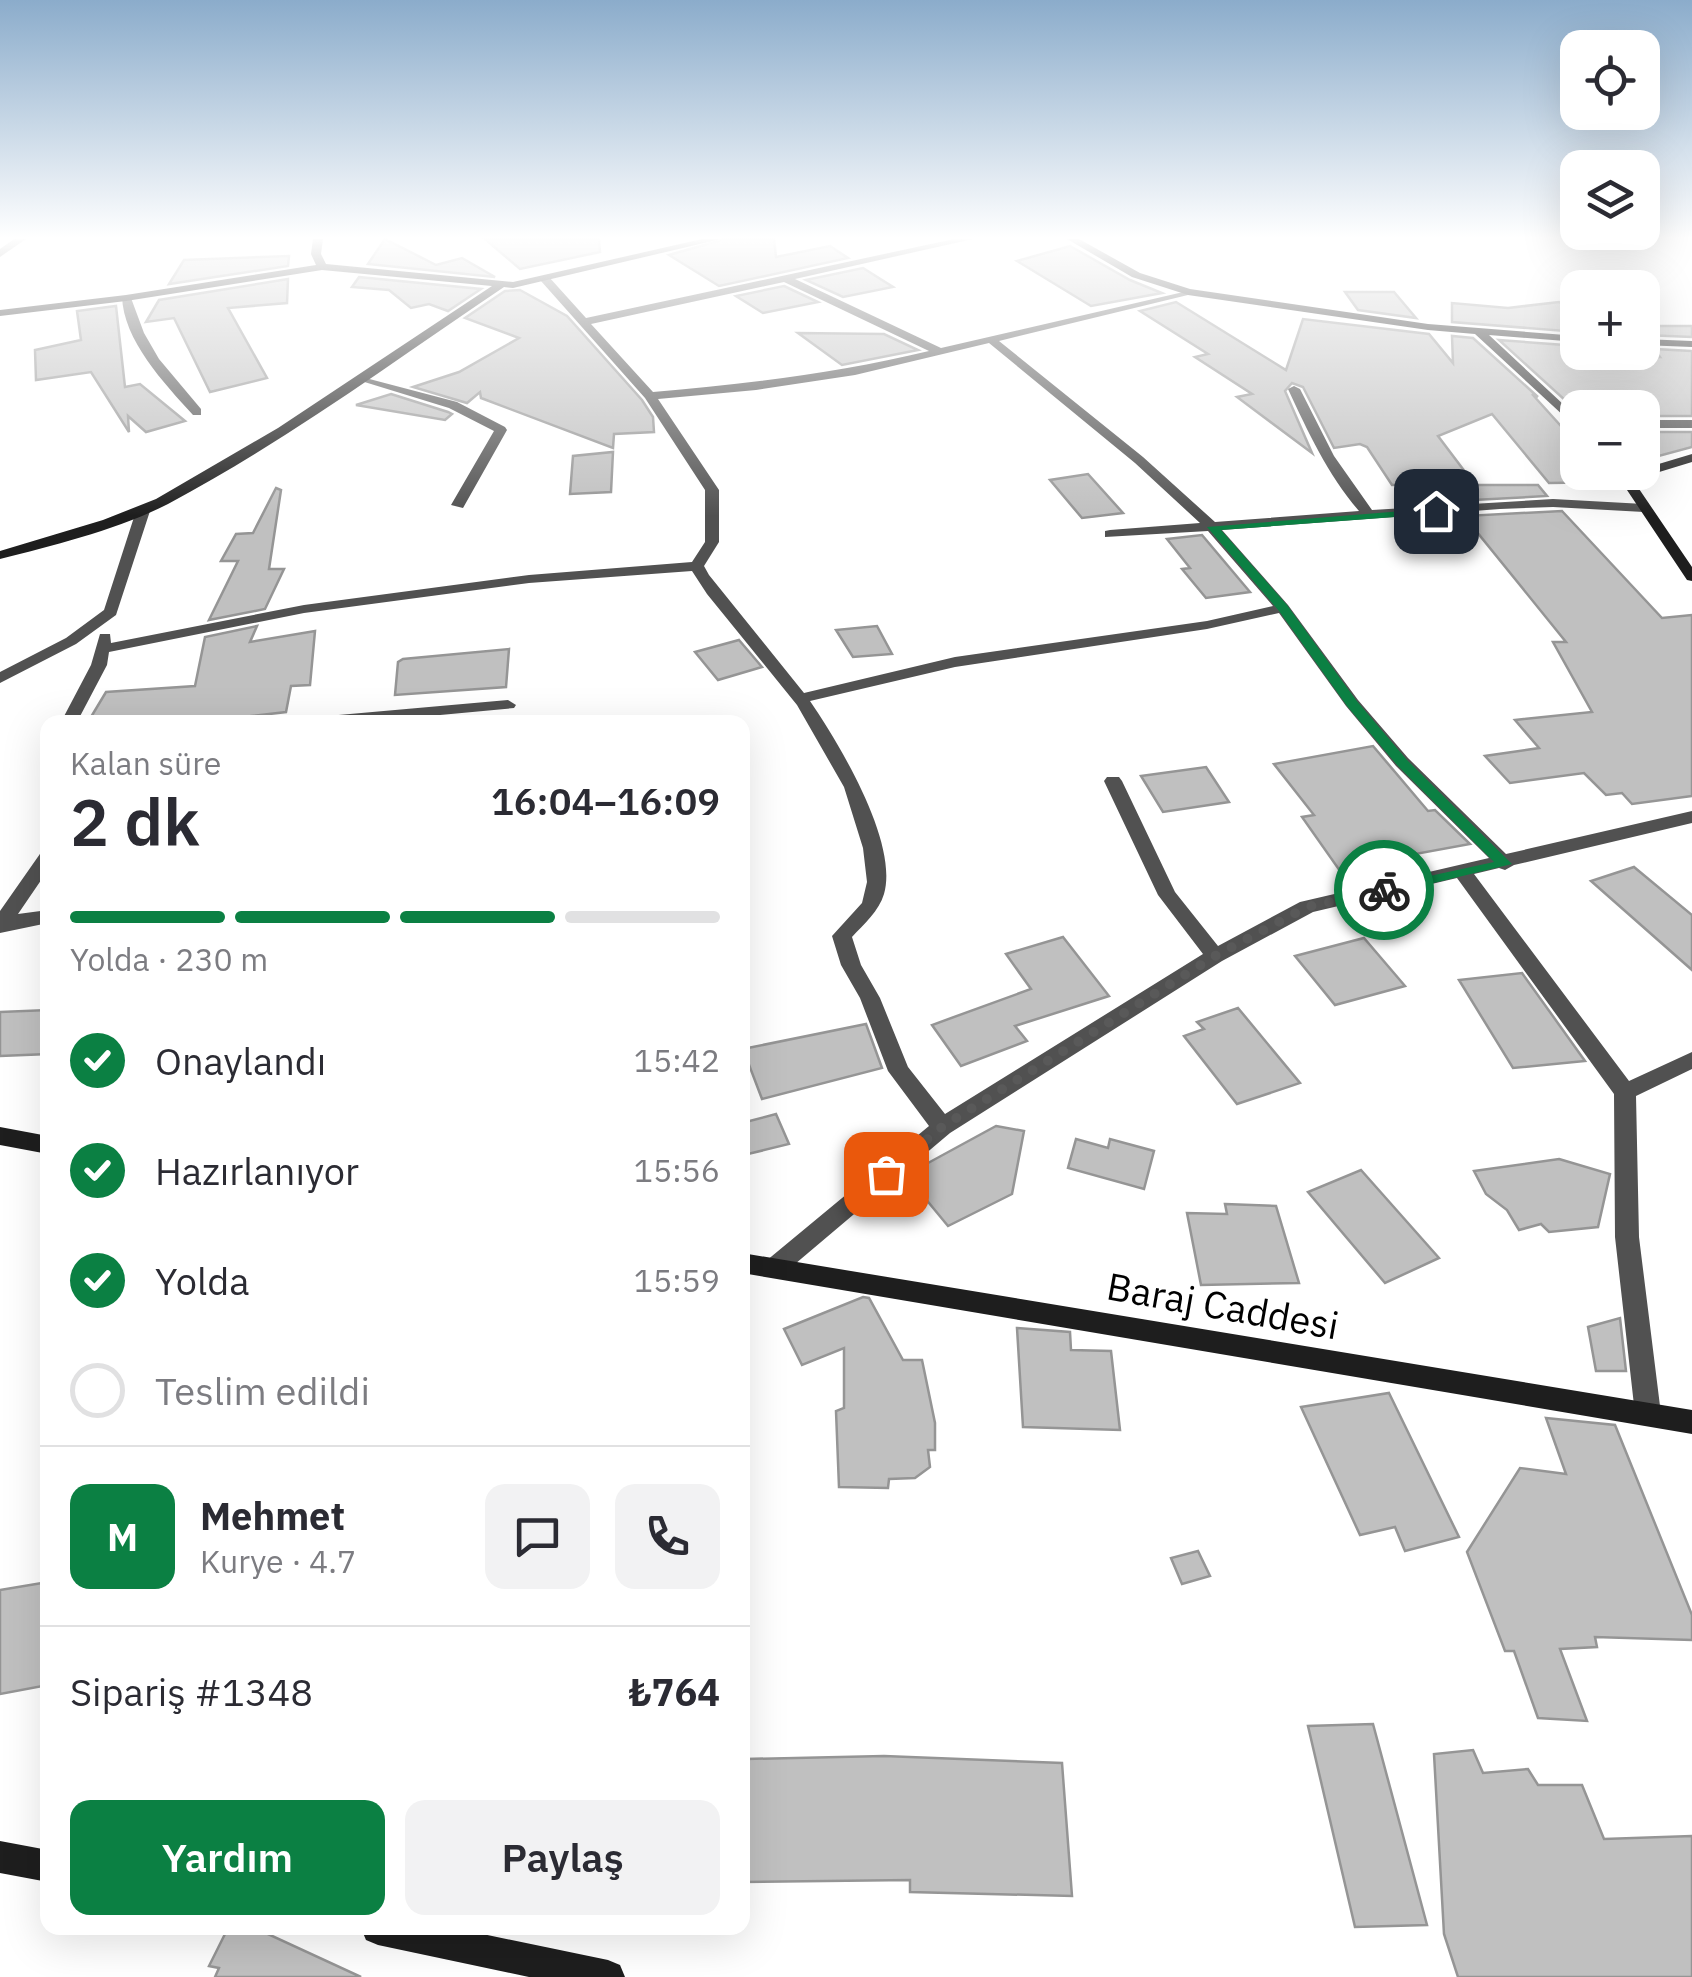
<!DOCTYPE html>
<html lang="tr">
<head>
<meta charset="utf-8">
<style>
  body { margin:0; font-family:"IBM Plex Sans",sans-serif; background:#f2f2f3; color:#2b2b33; height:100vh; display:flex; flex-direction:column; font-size:38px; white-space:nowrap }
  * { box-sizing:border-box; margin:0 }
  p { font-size:32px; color:#7c7c81 }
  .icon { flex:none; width:55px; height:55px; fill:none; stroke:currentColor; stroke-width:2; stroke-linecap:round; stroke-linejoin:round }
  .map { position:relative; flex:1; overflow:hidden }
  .sheet { position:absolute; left:40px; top:715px; width:710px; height:1220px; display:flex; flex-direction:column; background:#fff; border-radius:20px; box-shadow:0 10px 40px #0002 }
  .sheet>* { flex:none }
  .buttons { position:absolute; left:1560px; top:30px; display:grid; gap:20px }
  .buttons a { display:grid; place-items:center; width:100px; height:100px; border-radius:20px; background:#fff; box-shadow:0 10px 40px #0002; font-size:50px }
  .pin { position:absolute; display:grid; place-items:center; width:85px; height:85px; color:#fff; margin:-42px; border-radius:20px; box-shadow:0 5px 15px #0006 }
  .courier { position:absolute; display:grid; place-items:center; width:100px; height:100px; margin:-50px; border:8px solid #0b8043; border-radius:50%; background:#fff; color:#222; box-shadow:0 2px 12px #0007 }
  .head em { font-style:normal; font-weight:600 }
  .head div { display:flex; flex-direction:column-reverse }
  .head { display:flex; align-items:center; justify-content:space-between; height:170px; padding:0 30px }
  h1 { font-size:65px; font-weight:600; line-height:75px }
  .bar { display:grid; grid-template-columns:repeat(4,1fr); gap:15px 10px; align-content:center; height:120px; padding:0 30px }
  .bar i { height:12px; border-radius:8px; background:#e1e1e2 }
  .bar .on { background:#0b8043 }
  .bar p { grid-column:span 4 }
  .line { display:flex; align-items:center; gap:25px; padding:0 30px; border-top:2px solid #e1e1e2 }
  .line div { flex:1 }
  .round { display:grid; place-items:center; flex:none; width:105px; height:105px; border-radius:20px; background:#f2f2f3 }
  ol { padding:0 30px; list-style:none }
  li { display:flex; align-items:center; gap:30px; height:110px }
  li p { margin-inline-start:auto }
  li .icon { padding:10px; border-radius:50%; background:#0b8043; color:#fff; stroke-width:4 }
  li:last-child { color:#7c7c81 }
  li i { width:55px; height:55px; border:5px solid #e1e1e2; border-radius:50% }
  .primary-button { display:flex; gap:20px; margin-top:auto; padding:20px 30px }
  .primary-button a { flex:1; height:115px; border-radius:20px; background:#0b8043; color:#fff; font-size:40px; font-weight:600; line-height:115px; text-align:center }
  .primary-button a+a { background:#f2f2f3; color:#2b2b33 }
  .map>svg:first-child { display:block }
</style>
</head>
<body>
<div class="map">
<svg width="1692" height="1977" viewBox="0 0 1692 1977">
  <rect width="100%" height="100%" fill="#fff"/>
  <!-- building -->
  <g fill="#c0c0c0" stroke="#959595" stroke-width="2.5">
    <path d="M 385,239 L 436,265 L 462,258 L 495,277 L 368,264 Z"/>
    <path d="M 485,239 L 599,239 L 600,252 L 520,269 Z"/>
    <path d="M 725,239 L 774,239 L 776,257 L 830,246 L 848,258 L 719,286 L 669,255 Z"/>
    <path d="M 1070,246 L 1130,280 L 1162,293 L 1091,306 L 1017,261 Z"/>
    <path d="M 289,256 L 288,266 L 169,284 L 184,260 Z"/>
    <path d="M 863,268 L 893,287 L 843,297 L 806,280 Z"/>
    <path d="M 359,277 L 481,289 L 448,311 L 429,304 L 411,308 L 389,290 L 352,287 Z"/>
    <path d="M 288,279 L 287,303 L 228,308 L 267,378 L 210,392 L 174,318 L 146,322 L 159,300 Z"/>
    <path d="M 784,286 L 818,302 L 763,313 L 736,296 Z"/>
    <path d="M 520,290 L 567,316 L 642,400 L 653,417 L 654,432 L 614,434 L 613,448 L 481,398 L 480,392 L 467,403 L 413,387 L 459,372 L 519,338 L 465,318 L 505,291 Z"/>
    <path d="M 1345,292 L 1394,292 L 1416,318 L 1358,310 Z"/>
    <path d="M 1176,302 L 1286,370 L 1303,319 L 1429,334 L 1453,363 L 1452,336 L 1473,338 L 1538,397 L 1532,394 L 1578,445 L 1578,472 L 1603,472 L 1611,482 L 1549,483 L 1492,414 L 1438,436 L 1475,485 L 1538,485 L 1547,496 L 1454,501 L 1441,484 L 1392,485 L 1367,447 L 1360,444 L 1334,448 L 1303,387 L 1292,383 L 1285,391 L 1312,453 L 1237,397 L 1252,394 L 1195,357 L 1208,354 L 1140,311 Z"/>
    <path d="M 1559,302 L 1578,313 L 1578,332 L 1452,322 L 1452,303 L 1508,308 Z"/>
    <path d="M 116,306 L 125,387 L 140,384 L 185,421 L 146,432 L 128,416 L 129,432 L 91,372 L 36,380 L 35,350 L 81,340 L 77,311 Z"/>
    <path d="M 1642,326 L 1692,326 L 1692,337 L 1645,335 Z"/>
    <path d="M 798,333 L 884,334 L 918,350 L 842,365 Z"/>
    <path d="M 1499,340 L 1578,346 L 1578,358 L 1660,357 L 1654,349 L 1692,351 L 1692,416 L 1642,416 L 1642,408 L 1578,408 L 1578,412 Z"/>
    <path d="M 391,394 L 448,412 L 452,414 L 445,420 L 356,405 Z"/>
    <path d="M 1642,432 L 1692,432 L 1692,447 L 1655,457 L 1642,451 Z"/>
    <path d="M 613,452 L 611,492 L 570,494 L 573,456 Z"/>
    <path d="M 1088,474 L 1123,513 L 1082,518 L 1050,480 Z"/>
    <path d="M 276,488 L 281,490 L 269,569 L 284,569 L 265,609 L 209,620 L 238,561 L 221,561 L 236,534 L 253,533 Z"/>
    <path d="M 1562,511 L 1662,618 L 1692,615 L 1692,796 L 1632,804 L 1622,793 L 1606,795 L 1584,773 L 1510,783 L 1485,756 L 1539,748 L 1515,720 L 1592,712 L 1553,642 L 1566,642 L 1464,516 Z"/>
    <path d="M 1202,535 L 1250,592 L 1206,598 L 1182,569 L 1190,568 L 1167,539 Z"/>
    <path d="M 257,626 L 250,642 L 315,631 L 310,685 L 291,686 L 286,712 L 225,719 L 88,722 L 106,692 L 195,686 L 205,637 Z"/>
    <path d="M 877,626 L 892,654 L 853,657 L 836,630 Z"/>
    <path d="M 739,640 L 762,667 L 718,680 L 695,652 Z"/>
    <path d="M 509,649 L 506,687 L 395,695 L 398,662 L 403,659 Z"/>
    <path d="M 1373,746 L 1428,811 L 1435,810 L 1470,844 L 1404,856 L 1408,861 L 1340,871 L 1302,817 L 1314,815 L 1274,764 Z"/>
    <path d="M 1206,767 L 1229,802 L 1163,812 L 1141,776 Z"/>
    <path d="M 1634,867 L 1692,915 L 1692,970 L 1591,881 Z"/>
    <path d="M 1063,937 L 1109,996 L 1015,1026 L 1027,1041 L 961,1066 L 932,1025 L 1031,989 L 1006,954 Z"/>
    <path d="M 1364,938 L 1405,986 L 1335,1005 L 1295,956 Z"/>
    <path d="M 1522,973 L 1585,1061 L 1513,1068 L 1459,980 Z"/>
    <path d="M 1238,1008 L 1300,1083 L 1237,1104 L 1184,1036 L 1204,1029 L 1197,1022 Z"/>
    <path d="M 48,1010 L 48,1054 L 0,1056 L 0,1012 Z"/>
    <path d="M 866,1024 L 882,1068 L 762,1099 L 743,1049 Z"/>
    <path d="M 776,1114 L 789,1144 L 748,1154 L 742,1123 Z"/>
    <path d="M 996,1126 L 1024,1131 L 1012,1194 L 948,1226 L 906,1175 Z"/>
    <path d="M 1076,1139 L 1108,1148 L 1110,1139 L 1154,1151 L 1144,1189 L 1068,1168 Z"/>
    <path d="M 1559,1159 L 1610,1174 L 1598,1227 L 1549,1232 L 1541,1224 L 1519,1230 L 1507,1210 L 1486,1194 L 1474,1171 Z"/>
    <path d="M 1361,1170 L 1439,1258 L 1385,1283 L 1308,1192 Z"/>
    <path d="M 1225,1204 L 1276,1206 L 1299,1283 L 1201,1285 L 1187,1213 L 1227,1214 Z"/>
    <path d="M 863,1297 L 869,1298 L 903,1360 L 922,1360 L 935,1423 L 935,1450 L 928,1450 L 930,1467 L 915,1478 L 889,1479 L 888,1488 L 839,1487 L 836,1411 L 844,1408 L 844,1348 L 802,1365 L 784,1329 Z"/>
    <path d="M 1620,1318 L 1626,1371 L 1596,1371 L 1588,1327 Z"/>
    <path d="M 1017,1328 L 1070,1332 L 1071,1350 L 1111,1351 L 1120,1430 L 1023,1427 Z"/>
    <path d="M 1389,1393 L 1459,1537 L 1405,1551 L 1395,1527 L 1360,1535 L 1301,1407 Z"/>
    <path d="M 1546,1418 L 1615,1425 L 1692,1615 L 1692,1640 L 1595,1637 L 1597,1647 L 1560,1649 L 1587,1721 L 1538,1718 L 1514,1651 L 1505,1651 L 1467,1552 L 1520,1468 L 1566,1474 Z"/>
    <path d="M 1198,1551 L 1210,1576 L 1182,1584 L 1171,1558 Z"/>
    <path d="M 48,1582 L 48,1685 L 0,1694 L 0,1590 Z"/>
    <path d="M 1373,1724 L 1427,1925 L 1355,1927 L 1308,1726 Z"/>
    <path d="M 1473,1750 L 1483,1773 L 1528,1769 L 1538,1785 L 1582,1785 L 1604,1839 L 1692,1836 L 1692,1977 L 1458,1977 L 1444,1934 L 1434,1754 Z"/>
    <path d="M 884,1756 L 1062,1763 L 1072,1896 L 910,1892 L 910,1880 L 743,1882 L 746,1759 Z"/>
    <path d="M 228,1928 L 255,1928 L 361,1977 L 215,1977 L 219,1968 L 209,1966 Z"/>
  </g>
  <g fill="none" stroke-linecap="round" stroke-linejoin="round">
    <!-- street -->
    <g fill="#515151" fill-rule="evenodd">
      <path d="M 14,239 L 26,239 L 0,257 L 0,249 Z"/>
      <path d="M 954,239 L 973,239 L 795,279 L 941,348 L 1192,290 L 1192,294 L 999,341 L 1143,457 L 1215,522 L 1359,511 C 1328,475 1308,432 1288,389 L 1294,386 L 1300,389 L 1334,456 L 1372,510 L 1553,499 L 1644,504 L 1651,508 L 1644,512 L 1553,507 L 1500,509 L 1222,530 L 1288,605 L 1358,700 L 1408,758 L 1506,854 L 1692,811 L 1692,823 L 1514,865 L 1505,870 L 1499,868 L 1474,874 L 1629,1081 L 1692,1052 L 1692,1069 L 1636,1096 L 1639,1237 L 1661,1414 L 1657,1423 L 1648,1426 L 1639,1423 L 1635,1414 L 1615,1237 L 1614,1094 L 1457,878 L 1313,912 L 1222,961 L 950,1133 L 782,1275 L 774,1278 L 766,1275 L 762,1268 L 766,1261 L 929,1126 L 888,1071 L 860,998 L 841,965 L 832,936 L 862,903 L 867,882 L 863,848 L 844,787 L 797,705 L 707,594 L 692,571 L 529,583 L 304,613 L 109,652 L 107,665 L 77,722 L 61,722 L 91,665 L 100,634 L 110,634 L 111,643 L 304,605 L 529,575 L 692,562 L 705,542 L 705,490 L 645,398 L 541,281 L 541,277 L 549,277 L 586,318 ZM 784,282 L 929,351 C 838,373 747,384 653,392 L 591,324 ZM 989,343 L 1135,463 L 1200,523 L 1110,530 L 1105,531 L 1105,537 L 1208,531 L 1273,606 L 1207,621 L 955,657 L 804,693 L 709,575 L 704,566 L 719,542 L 719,490 L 658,399 L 756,390 L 855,375 ZM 1279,613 L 1346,706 L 1396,766 L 1489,858 L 1300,902 L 1218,946 L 1175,892 L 1122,781 L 1119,777 L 1107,777 L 1104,781 L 1158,895 L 1203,954 L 945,1114 L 908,1067 L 880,998 L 861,965 L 852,937 C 864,924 879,911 884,894 C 899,842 838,742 810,701 L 955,667 L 1207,629 Z"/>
      <path d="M 122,296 L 131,298 L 144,333 L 159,359 L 201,409 L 201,415 L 193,415 C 164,383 123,340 122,296 Z"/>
      <path d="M 358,376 L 457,402 L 505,427 L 507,430 L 463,508 L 451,505 L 494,431 L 449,408 L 358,380 Z"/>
      <rect x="1642" y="420" width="50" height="8"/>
      <path d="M 143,507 L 150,511 L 116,615 L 76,644 L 0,683 L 0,672 L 66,638 L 104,610 L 136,511 Z"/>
      <path d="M 508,700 L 516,705 L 514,708 L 365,722 L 308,722 L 316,717 Z"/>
      <path d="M 48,849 L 48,870 L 18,914 L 48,910 L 48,923 L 0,933 L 0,911 L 42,851 Z"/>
    </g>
    <!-- secondary -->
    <g fill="#1e1e1e" fill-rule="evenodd">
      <path d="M 313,239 L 323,239 L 321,254 L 326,264 L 513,282 L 702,239 L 721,239 L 513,288 L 504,287 C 394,361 285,442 168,504 C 117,530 55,545 0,559 L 0,551 L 103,520 L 156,499 L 278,428 L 492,286 L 322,270 L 126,301 L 0,316 L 0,310 L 126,295 L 316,265 L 311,254 Z"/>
      <path d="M 1067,239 L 1079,239 L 1140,273 L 1190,289 L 1428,324 L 1578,336 L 1578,342 L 1489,335 L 1578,418 L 1578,429 L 1475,334 L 1428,330 L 1188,295 L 1132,277 Z"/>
      <path d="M 1642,339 L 1692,341 L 1692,347 L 1642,345 Z"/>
      <path d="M 1692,454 L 1692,462 L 1633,480 L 1692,567 L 1692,581 L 1687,580 L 1615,472 L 1642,472 L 1642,469 Z"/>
      <path d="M 0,1127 L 48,1136 L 48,1154 L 0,1145 Z"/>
      <path d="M 742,1253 L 1692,1410 L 1692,1434 L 742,1273 Z"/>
      <path d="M 0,1841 L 48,1850 L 48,1882 L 0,1873 Z"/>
      <path d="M 361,1928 L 454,1928 L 608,1960 L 620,1965 L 625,1977 L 529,1977 L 378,1945 L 366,1940 Z"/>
    </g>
  </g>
  <!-- sky -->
  <linearGradient id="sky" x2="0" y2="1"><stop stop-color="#8baccb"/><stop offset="0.46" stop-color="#fff"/><stop offset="1" stop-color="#fff" stop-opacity="0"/></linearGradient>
  <rect width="1692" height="516" fill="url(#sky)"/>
  <!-- route -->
  <path fill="#0b8043" d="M 1440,508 L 1436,514 L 1221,530 L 1287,605 L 1356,700 L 1407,760 L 1512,864 L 1384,895 L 1379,894 L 1379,887 L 1494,862 L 1397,765 L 1347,706 L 1279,611 L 1207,527 Z"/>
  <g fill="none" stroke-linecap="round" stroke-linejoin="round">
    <!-- done -->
    <path stroke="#595959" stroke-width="10" stroke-dasharray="0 18" d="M 886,1174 L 942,1127 L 1215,956 L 1307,907 L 1384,890"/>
  </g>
  <g text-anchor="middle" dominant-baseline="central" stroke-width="8" stroke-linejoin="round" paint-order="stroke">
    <!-- near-street labels -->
    <g font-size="38" fill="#000" stroke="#fff">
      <text transform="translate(1223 1305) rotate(10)">Baraj Caddesi</text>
    </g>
  </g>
</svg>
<div class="buttons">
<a><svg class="icon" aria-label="locate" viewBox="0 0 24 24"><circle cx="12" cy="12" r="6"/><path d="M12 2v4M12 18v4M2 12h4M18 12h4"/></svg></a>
<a><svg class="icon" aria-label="layers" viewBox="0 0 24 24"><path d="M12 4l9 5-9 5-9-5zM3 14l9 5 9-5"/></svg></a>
<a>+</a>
<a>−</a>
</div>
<div class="pin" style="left:886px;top:1174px;background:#ea580c"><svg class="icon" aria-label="bag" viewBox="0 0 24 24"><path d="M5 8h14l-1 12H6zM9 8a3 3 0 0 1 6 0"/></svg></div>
<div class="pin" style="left:1436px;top:511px;background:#1f2937"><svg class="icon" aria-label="home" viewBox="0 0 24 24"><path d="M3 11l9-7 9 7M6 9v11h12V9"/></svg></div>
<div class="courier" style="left:1384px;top:890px"><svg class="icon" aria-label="bike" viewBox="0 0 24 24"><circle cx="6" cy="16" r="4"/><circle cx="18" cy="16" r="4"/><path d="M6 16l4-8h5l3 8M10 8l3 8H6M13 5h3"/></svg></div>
<section class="sheet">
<div class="head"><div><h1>2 dk</h1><p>Kalan süre</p></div><em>16:04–16:09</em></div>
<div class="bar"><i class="on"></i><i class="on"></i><i class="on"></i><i></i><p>Yolda · 230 m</p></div>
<ol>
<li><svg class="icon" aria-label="check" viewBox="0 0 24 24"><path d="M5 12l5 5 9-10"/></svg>Onaylandı<p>15:42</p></li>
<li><svg class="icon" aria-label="check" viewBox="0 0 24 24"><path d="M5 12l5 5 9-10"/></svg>Hazırlanıyor<p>15:56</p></li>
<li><svg class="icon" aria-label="check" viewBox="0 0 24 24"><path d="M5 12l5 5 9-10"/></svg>Yolda<p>15:59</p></li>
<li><i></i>Teslim edildi</li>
</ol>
<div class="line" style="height:180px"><b class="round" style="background:#0b8043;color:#fff">M</b><div><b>Mehmet</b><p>Kurye · 4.7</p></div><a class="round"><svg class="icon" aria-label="chat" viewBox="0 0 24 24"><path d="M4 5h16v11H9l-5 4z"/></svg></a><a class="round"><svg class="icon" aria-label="phone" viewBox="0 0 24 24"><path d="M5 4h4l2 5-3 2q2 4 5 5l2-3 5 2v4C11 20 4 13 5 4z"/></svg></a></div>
<div class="line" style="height:130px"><div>Sipariş #1348</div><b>₺764</b></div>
<div class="primary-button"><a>Yardım</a><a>Paylaş</a></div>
</section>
</div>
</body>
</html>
